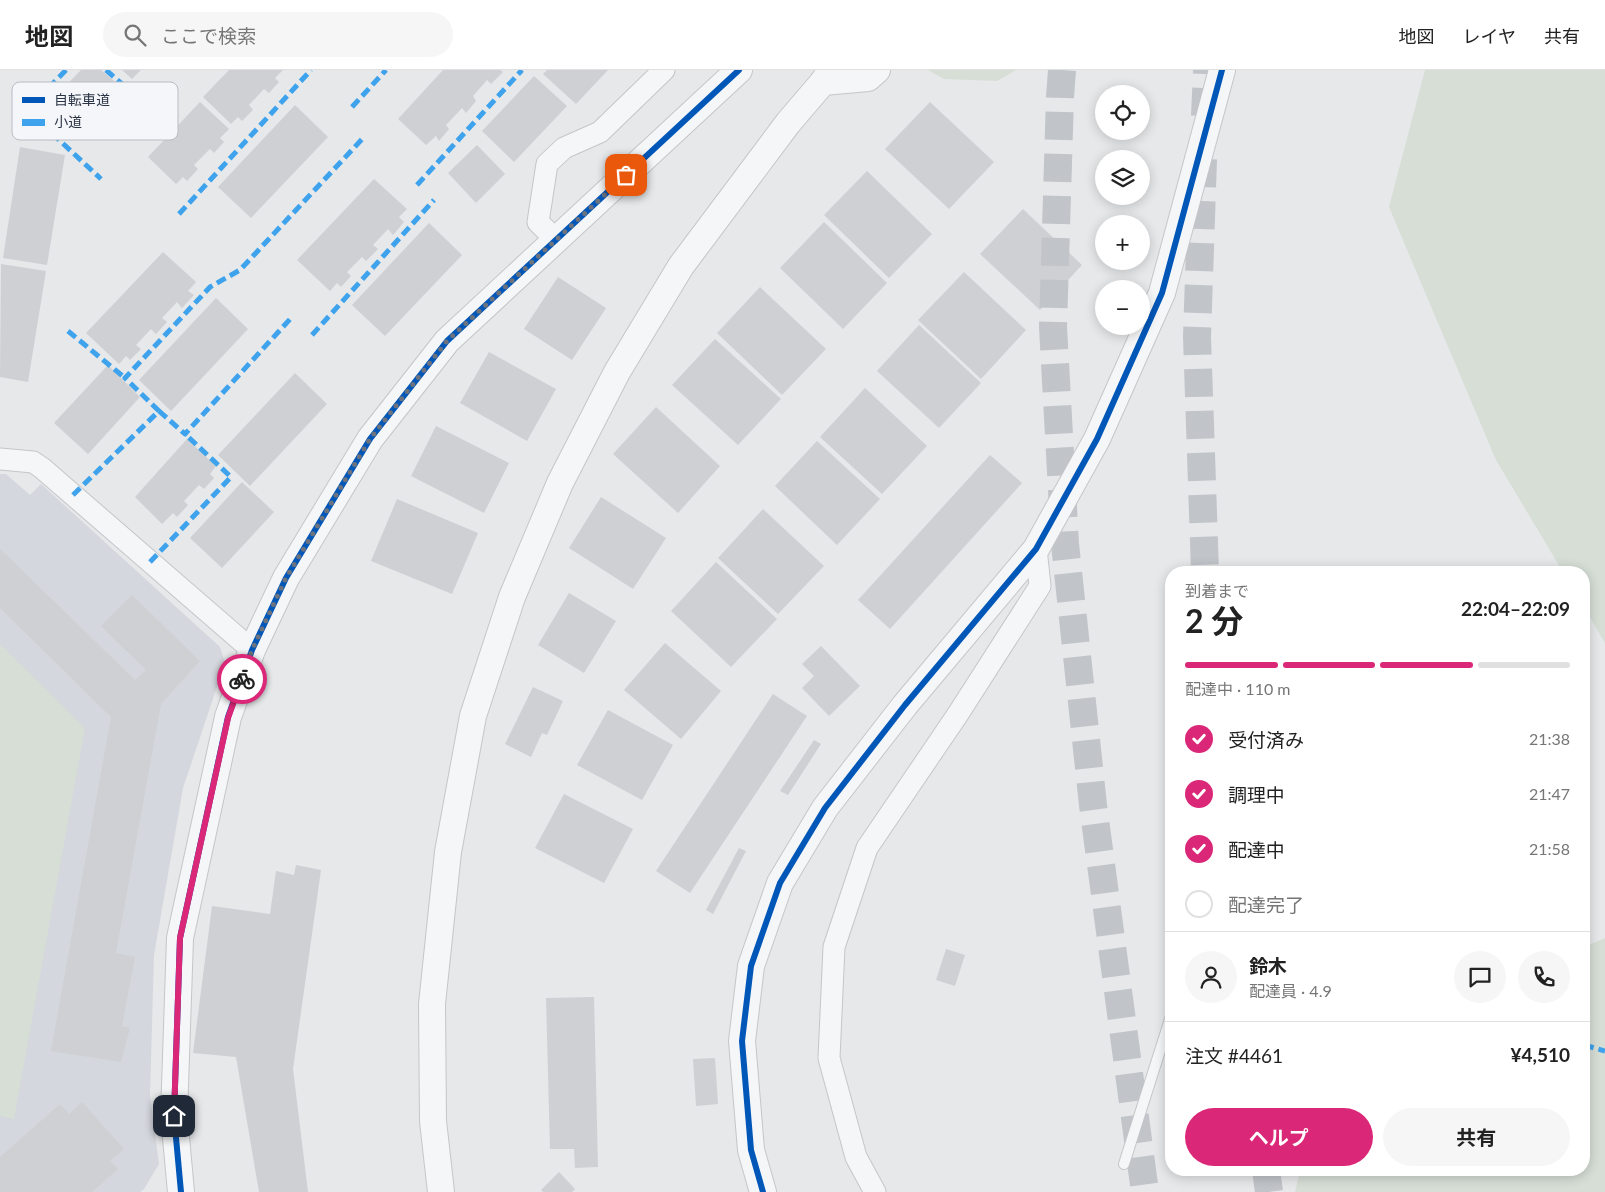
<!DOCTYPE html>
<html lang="ja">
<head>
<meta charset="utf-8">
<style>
  body { margin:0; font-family:Lato,"Noto Sans JP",sans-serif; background:#f6f6f6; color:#222; height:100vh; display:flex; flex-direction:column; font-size:19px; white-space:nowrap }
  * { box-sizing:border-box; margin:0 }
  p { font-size:16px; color:#767676 }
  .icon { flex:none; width:28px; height:28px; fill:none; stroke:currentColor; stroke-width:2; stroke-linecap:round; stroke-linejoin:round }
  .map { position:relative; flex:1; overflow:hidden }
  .panel { position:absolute; left:1165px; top:496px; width:425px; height:610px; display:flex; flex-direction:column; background:#fff; border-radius:20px; box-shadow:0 2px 12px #0003 }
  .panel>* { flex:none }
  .controls { position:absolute; left:1095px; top:15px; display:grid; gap:10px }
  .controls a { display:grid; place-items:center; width:55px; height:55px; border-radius:50%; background:#fff; box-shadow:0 2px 12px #0003; font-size:25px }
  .pin { position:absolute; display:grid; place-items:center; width:42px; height:42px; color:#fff; margin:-21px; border-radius:10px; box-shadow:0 2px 8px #0006 }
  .courier { position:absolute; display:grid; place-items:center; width:50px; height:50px; margin:-25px; border:4px solid #db2777; border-radius:50%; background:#fff; color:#222; box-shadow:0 1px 6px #0007 }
  .overview em { font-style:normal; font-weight:700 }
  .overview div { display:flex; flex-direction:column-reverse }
  .overview { display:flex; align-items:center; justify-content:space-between; height:85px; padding:0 20px }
  h1 { font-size:32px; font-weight:700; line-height:38px }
  .bar { display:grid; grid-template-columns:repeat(4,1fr); gap:8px 5px; align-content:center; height:60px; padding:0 20px }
  .bar i { height:6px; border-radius:4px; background:#e0e0e0 }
  .bar .on { background:#db2777 }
  .bar p { grid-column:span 4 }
  .line { display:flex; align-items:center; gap:12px; padding:0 20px; border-top:1px solid #e0e0e0 }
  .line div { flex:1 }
  .round { display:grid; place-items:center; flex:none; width:52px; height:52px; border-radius:26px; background:#f6f6f6 }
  ol { padding:0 20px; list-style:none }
  li { display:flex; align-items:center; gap:15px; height:55px }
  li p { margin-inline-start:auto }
  li .icon { padding:5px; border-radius:50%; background:#db2777; color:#fff; stroke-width:4 }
  li:last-child { color:#767676 }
  li i { width:28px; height:28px; border:2px solid #e0e0e0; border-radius:50% }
  .button { display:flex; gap:10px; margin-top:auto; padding:10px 20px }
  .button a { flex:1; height:58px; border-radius:30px; background:#db2777; color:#fff; font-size:20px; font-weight:700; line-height:58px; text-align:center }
  .button a+a { background:#f6f6f6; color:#222 }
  header { display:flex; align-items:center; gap:30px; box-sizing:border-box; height:70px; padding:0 25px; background:#fff; border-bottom:1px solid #e0e0e0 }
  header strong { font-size:24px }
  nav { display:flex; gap:28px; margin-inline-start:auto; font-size:18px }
  .search { width:350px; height:45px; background:#f6f6f6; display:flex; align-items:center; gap:12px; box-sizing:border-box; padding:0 18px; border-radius:28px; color:#767676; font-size:19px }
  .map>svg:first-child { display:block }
</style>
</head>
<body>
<header>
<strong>地図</strong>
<div class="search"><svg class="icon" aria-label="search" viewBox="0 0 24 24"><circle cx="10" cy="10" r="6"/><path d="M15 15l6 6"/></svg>ここで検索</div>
<nav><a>地図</a><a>レイヤ</a><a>共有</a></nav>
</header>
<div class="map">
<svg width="1605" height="1122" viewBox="0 0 1605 1122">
  <rect width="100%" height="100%" fill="#e6e8ea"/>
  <!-- built -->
  <path fill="#d4d7dd" d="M 0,404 L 6,404 L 30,425 L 41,414 L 220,577 L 225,593 L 183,718 L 154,885 L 150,1025 L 159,1094 L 144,1119 L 140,1122 L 0,1122 Z"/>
  <!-- green -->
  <g fill="#d6ded6">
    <path d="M 928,0 L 1016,0 L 997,11 L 944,9 Z"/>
    <path d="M 1425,0 L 1605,0 L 1605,573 L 1584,537 L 1584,502 L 1563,502 L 1496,390 L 1389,137 Z"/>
    <path d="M 0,574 L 85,658 L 14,1049 L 0,1046 Z"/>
    <path d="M 1605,868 L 1605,1122 L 1295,1122 L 1300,1100 L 1584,1100 L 1584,877 Z"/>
  </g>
  <!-- building -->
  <g fill="#ced0d3">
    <path d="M 81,0 L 101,0 L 127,22 L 75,70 L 42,40 Z"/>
    <path d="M 122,0 L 141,0 L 132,9 Z"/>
    <path d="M 229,0 L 283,0 L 275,8 L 279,12 L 269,23 L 264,19 L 249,35 L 253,40 L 242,51 L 238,47 L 231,54 L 203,27 Z"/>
    <path d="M 443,0 L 500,0 L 503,2 L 491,14 L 487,10 L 473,26 L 476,31 L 466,43 L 462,38 L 446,55 L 449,59 L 439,71 L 436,66 L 426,75 L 398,49 Z"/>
    <path d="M 547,0 L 608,0 L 576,34 L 543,4 Z"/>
    <path d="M 534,6 L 567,36 L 514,92 L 482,61 Z"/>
    <path d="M 200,32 L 229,59 L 220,68 L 224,72 L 214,83 L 210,79 L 194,95 L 198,99 L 187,111 L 183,107 L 176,114 L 148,87 Z"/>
    <path d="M 930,32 L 994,92 L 949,139 L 885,79 Z"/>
    <path d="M 295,35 L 328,67 L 251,148 L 218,117 Z"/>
    <path d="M 477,75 L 505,104 L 476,133 L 448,103 Z"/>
    <path d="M 20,77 L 65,85 L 47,195 L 3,188 Z"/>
    <path d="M 867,101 L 932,164 L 889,208 L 824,145 Z"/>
    <path d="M 374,109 L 407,139 L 399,147 L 404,152 L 393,165 L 388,159 L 373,175 L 378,179 L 366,191 L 362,187 L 347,202 L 351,206 L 341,217 L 337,213 L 330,221 L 297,190 Z"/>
    <path d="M 1023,139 L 1082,195 L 1040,240 L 980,184 Z"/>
    <path d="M 824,152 L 887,213 L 843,259 L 780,198 Z"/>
    <path d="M 429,153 L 462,185 L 385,266 L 352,235 Z"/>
    <path d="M 163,182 L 196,212 L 188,221 L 194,225 L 182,238 L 177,232 L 162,248 L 167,252 L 156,264 L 151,259 L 136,275 L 141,279 L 130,290 L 126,286 L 119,294 L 86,263 Z"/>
    <path d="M 1,194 L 46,201 L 28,312 L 0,307 Z"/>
    <path d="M 964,202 L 1026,260 L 981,309 L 918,250 Z"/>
    <path d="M 558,207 L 606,238 L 572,290 L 524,259 Z"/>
    <path d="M 760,217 L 826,279 L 782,325 L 717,263 Z"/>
    <path d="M 216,228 L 248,259 L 171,341 L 139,310 Z"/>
    <path d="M 919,255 L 981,313 L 939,358 L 877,301 Z"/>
    <path d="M 715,269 L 781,329 L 738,375 L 672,315 Z"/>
    <path d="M 489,282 L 556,319 L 527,371 L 460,333 Z"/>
    <path d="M 108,295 L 140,327 L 88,384 L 54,353 Z"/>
    <path d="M 295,303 L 327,334 L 250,416 L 218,385 Z"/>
    <path d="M 865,318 L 927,376 L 882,424 L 820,367 Z"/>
    <path d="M 656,337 L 720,396 L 678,443 L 613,384 Z"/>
    <path d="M 436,356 L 509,393 L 484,443 L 411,406 Z"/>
    <path d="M 187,369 L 216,396 L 210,404 L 214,408 L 204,419 L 199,415 L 184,431 L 188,435 L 177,447 L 173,443 L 162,454 L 135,427 Z"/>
    <path d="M 817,371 L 880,429 L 837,475 L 775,416 Z"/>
    <path d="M 990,385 L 1022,413 L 890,559 L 858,530 Z"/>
    <path d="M 242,412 L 274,442 L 222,498 L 190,468 Z"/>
    <path d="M 601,427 L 666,468 L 633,519 L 569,478 Z"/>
    <path d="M 397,429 L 478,463 L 452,524 L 371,491 Z"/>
    <path d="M 763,439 L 824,496 L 778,544 L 718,488 Z"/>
    <path d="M 0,479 L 135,610 L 146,600 L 101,556 L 132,525 L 200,591 L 161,634 L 116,883 L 135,887 L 122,956 L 130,958 L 121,992 L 51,981 L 111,647 L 0,538 Z"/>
    <path d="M 716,492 L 777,549 L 731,597 L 671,541 Z"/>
    <path d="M 569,523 L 616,551 L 584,603 L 538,575 Z"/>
    <path d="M 665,573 L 721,621 L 681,669 L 624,620 Z"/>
    <path d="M 821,576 L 860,616 L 829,646 L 802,618 L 814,606 L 802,594 Z"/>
    <path d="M 533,617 L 563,631 L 547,665 L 542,663 L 531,687 L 505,674 Z"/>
    <path d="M 773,624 L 807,646 L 690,823 L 656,801 Z"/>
    <path d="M 608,640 L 673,675 L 642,730 L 577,695 Z"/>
    <path d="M 814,670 L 821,674 L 788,725 L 780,721 Z"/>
    <path d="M 564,724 L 633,759 L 604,813 L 535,778 Z"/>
    <path d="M 739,778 L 746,781 L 713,844 L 706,840 Z"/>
    <path d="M 296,795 L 321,800 L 293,999 L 308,1122 L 259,1122 L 236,987 L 193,983 L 212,836 L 270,844 L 276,801 L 294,805 Z"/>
    <path d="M 946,879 L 965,885 L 955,916 L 936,910 Z"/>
    <path d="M 594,927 L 598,1097 L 575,1098 L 574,1079 L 550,1079 L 546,928 Z"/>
    <path d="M 715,988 L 718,1034 L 696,1036 L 693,989 Z"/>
    <path d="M 82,1032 L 124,1079 L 110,1091 L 118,1099 L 92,1122 L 0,1122 L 0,1087 L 60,1034 L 69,1044 Z"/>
    <path d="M 559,1102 L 575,1119 L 572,1122 L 543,1122 L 541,1120 Z"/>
  </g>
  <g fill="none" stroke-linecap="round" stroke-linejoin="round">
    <!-- motorway-tunnel -->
    <g stroke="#c1c4c9" stroke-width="28" stroke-dasharray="28 14" stroke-linecap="butt">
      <path d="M 1062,0 L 1060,27 L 1053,257 L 1065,474 L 1093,735 L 1145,1122"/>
      <path d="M 1205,46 L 1207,0"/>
      <path d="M 1203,89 L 1197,267 L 1205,502"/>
      <path d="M 1266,1100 L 1269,1122"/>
    </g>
    <defs>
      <path id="service" d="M 1124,1094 L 1171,946"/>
      <g id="minor">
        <path d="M 556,170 L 538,152 L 547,94 L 564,78 L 600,62 L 664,0"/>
        <path d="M 0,389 L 33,392 L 42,398 L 252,580"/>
        <path d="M 875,1122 L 856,1087 L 829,988 L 834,877 L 867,778 L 958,644 L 1040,516 L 1036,479"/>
      </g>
      <g id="tertiary">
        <path d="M 823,12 L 868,8 L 877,0"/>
        <path d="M 181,1122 L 174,1046 L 180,868 L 228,647 L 252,580 L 286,508 L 370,369 L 447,271 L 739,0"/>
        <path d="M 441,1122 L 433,1051 L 432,934 L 448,782 L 473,646 L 512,527 L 560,413 L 617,302 L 681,196 L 788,53 L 823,12 L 831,0"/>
        <path d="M 763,1122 L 751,1080 L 742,971 L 751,896 L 780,813 L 825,738 L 905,635 L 1036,479 L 1097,369 L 1162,223 L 1222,0"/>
      </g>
    </defs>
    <!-- service casing -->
    <use href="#service" stroke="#c4c6c8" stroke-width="12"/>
    <!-- minor casing -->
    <use href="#minor" stroke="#c4c6c8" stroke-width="23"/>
    <!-- tertiary casing -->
    <use href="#tertiary" stroke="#c4c6c8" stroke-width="28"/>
    <!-- service -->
    <use href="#service" stroke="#f5f6f7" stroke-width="10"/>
    <!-- minor -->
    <use href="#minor" stroke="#f5f6f7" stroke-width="21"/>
    <!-- tertiary -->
    <use href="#tertiary" stroke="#f5f6f7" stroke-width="26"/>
    <!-- quiet -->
    <g stroke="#3ea3ec" stroke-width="5" stroke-dasharray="10 5" stroke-linecap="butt">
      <path d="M 66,0 L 27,40 L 101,109"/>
      <path d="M 106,0 L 159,46"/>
      <path d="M 352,37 L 386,0"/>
      <path d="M 417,115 L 522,0"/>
      <path d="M 179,144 L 311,0"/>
      <path d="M 68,261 L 125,308"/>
      <path d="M 312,265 L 434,130"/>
      <path d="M 159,341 L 185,364 L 292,247"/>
      <path d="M 73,425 L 159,341 L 125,308 L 210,217 L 240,200 L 365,66"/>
      <path d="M 150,492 L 231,407 L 185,364"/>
      <path d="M 1584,975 L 1605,981"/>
    </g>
    <defs>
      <g id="cycleway">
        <path d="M 181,1122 L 174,1046 L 180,868 L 228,647 L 252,580 L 286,508 L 370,369 L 447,271 L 739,0"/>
        <path d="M 763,1122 L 751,1080 L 742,971 L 751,896 L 780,813 L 825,738 L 905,635 L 1036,479 L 1097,369 L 1162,223 L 1222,0"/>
      </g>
    </defs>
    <!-- cycleway casing -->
    <use href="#cycleway" stroke="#f4f6f9" stroke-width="9"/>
    <!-- cycleway -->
    <use href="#cycleway" stroke="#0057b8" stroke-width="6"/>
  </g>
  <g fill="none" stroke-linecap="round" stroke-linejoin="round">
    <!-- done -->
    <path stroke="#6c737f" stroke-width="5" stroke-dasharray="0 9" d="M 242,609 L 252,580 L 286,508 L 370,369 L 447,271 L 626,105"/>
    <!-- route -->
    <path stroke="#db2777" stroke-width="6" d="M 174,1046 L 180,868 L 228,648 L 242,609"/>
  </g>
  <!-- legend -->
  <rect x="12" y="12" width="166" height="58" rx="8" fill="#f4f6f9" stroke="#b8bcc3" stroke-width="1"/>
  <rect x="22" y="27" width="23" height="6" fill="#0057b8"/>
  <rect x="22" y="49" width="23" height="7" fill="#3ea3ec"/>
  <g font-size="14" fill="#2b3445">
    <text x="54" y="35">自転車道</text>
    <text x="54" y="57">小道</text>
  </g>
</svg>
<div class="controls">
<a><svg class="icon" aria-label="locate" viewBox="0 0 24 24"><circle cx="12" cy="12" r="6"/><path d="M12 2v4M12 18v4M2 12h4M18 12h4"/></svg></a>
<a><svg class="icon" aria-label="layers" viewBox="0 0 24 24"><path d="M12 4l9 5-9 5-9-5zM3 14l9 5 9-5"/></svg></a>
<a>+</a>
<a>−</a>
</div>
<div class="pin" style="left:626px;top:105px;background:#ea580c"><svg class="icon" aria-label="bag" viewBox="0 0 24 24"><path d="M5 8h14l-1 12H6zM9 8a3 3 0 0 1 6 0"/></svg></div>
<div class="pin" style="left:174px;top:1046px;background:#1f2937"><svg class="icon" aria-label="home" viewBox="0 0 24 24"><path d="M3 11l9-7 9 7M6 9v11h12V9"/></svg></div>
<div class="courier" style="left:242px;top:609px"><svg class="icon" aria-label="bike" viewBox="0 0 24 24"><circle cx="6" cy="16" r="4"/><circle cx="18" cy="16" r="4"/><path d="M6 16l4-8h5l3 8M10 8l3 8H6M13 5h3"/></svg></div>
<section class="panel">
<div class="overview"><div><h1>2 分</h1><p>到着まで</p></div><em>22:04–22:09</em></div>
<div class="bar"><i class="on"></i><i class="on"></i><i class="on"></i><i></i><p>配達中 · 110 m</p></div>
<ol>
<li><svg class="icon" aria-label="check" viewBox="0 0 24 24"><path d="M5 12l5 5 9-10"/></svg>受付済み<p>21:38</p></li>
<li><svg class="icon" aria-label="check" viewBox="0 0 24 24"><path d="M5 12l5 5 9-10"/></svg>調理中<p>21:47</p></li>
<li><svg class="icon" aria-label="check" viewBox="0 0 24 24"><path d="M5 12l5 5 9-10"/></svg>配達中<p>21:58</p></li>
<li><i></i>配達完了</li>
</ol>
<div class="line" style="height:90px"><a class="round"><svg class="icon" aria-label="person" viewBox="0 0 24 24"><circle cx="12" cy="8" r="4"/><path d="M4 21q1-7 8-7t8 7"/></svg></a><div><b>鈴木</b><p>配達員 · 4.9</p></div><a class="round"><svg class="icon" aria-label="chat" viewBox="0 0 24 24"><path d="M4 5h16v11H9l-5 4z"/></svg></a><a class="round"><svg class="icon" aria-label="phone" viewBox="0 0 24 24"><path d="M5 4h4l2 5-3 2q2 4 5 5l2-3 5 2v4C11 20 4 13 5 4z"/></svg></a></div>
<div class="line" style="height:65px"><div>注文 #4461</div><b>¥4,510</b></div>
<div class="button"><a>ヘルプ</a><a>共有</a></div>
</section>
</div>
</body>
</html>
